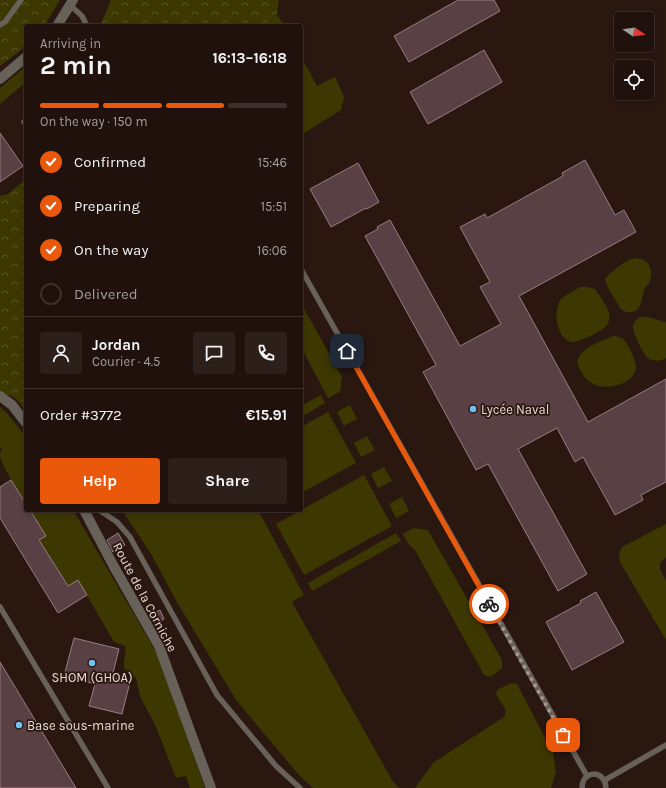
<!DOCTYPE html>
<html lang="en">
<head>
<meta charset="utf-8">
<style>
  body { margin:0; font-family:Karla,sans-serif; background:#2d1f1a; color:#f1f3f6; height:100vh; display:flex; flex-direction:column; font-size:15px; white-space:nowrap }
  * { box-sizing:border-box; margin:0 }
  p { font-size:13px; color:#a29d9d }
  .icon { flex:none; width:22px; height:22px; fill:none; stroke:currentColor; stroke-width:2; stroke-linecap:round; stroke-linejoin:round }
  .map { position:relative; flex:1; overflow:hidden }
  .details { position:absolute; left:24px; top:24px; width:279px; height:488px; display:flex; flex-direction:column; background:#20110c; border-radius:4px; box-shadow:0 2px 6px #0003,0 0 0 1px #3d312d }
  .details>* { flex:none }
  .needle { width:26px; rotate:103deg }
  .controls { position:absolute; left:614px; top:12px; display:grid; gap:8px }
  .controls a { display:grid; place-items:center; width:40px; height:40px; border-radius:4px; background:#20110c; box-shadow:0 2px 6px #0003,0 0 0 1px #3d312d; font-size:20px }
  .pin { position:absolute; display:grid; place-items:center; width:34px; height:34px; color:#fff; margin:-17px; border-radius:8px; box-shadow:0 2px 6px #0006 }
  .courier { position:absolute; display:grid; place-items:center; width:40px; height:40px; margin:-20px; border:3px solid #ea580c; border-radius:50%; background:#fff; color:#222; box-shadow:0 1px 5px #0007 }
  .overview em { font-style:normal; font-weight:700 }
  .overview div { display:flex; flex-direction:column-reverse }
  .overview { display:flex; align-items:center; justify-content:space-between; height:68px; padding:0 16px }
  h1 { font-size:26px; font-weight:700; line-height:30px }
  .bar { display:grid; grid-template-columns:repeat(4,1fr); gap:6px 4px; align-content:center; height:48px; padding:0 16px }
  .bar i { height:5px; border-radius:3px; background:#3d312d }
  .bar .active { background:#ea580c }
  .bar p { grid-column:span 4 }
  .line { display:flex; align-items:center; gap:10px; padding:0 16px; border-top:1px solid #3d312d }
  .line div { flex:1 }
  .round { display:grid; place-items:center; flex:none; width:42px; height:42px; border-radius:4px; background:#2d1f1a }
  ol { padding:0 16px; list-style:none }
  li { display:flex; align-items:center; gap:12px; height:44px }
  li p { margin-inline-start:auto }
  li .icon { padding:4px; border-radius:50%; background:#ea580c; color:#fff; stroke-width:4 }
  li:last-child { color:#a29d9d }
  li i { width:22px; height:22px; border:2px solid #3d312d; border-radius:50% }
  .action { display:flex; gap:8px; margin-top:auto; padding:8px 16px }
  .action a { flex:1; height:46px; border-radius:4px; background:#ea580c; color:#fff; font-size:16px; font-weight:700; line-height:46px; text-align:center }
  .action a+a { background:#2d1f1a; color:#f1f3f6 }
  .map>svg:first-child { display:block }
</style>
</head>
<body>
<div class="map">
<svg width="666" height="788" viewBox="0 0 666 788">
  <defs>
    <pattern id="forest-crowns" width="20" height="18" patternUnits="userSpaceOnUse"><rect width="20" height="18" fill="#3d3802"/><path d="M2 6a3 3 0 1 1 6 0M12 15a3 3 0 1 1 6 0" fill="none" stroke="#595426"/></pattern>
  </defs>
  <rect width="100%" height="100%" fill="#2a1710"/>
  <!-- grass -->
  <g fill="#3d3802">
    <path d="M 277,15 L 285,26 L 267,26 Z"/>
    <path d="M 301,56 L 317,86 L 335,77 L 344,97 L 341,110 L 301,135 Z"/>
    <path d="M 26,66 L 26,82 L 0,104 L 0,88 Z"/>
    <path d="M 636,258 C 650,260 653,269 650,282 C 650,283 646,286 646,286 C 640,295 645,314 627,312 C 622,311 620,309 618,304 C 613,296 607,288 605,279 C 613,270 625,260 636,258 Z"/>
    <path d="M 580,287 L 587,287 L 595,289 C 600,297 607,305 609,313 C 610,318 609,324 605,327 C 600,332 578,343 572,342 C 556,339 552,309 562,298 C 567,294 575,290 580,287 Z"/>
    <path d="M 301,303 L 342,377 L 340,392 L 328,398 L 301,347 Z"/>
    <path d="M 641,317 C 651,316 656,321 666,322 L 666,358 C 661,361 653,362 648,358 C 643,354 632,331 633,326 C 634,321 637,319 641,317 Z"/>
    <path d="M 613,336 C 617,336 621,337 624,340 C 628,344 637,362 636,368 C 634,383 612,389 599,386 C 592,384 585,380 582,373 C 581,371 579,368 578,365 C 574,350 602,341 613,336 Z"/>
    <path d="M 321,395 L 325,403 L 301,417 L 301,406 Z"/>
    <path d="M 350,405 L 357,419 L 344,426 L 337,412 Z"/>
    <path d="M 0,407 L 6,412 L 26,437 L 26,504 C 21,495 0,464 0,455 C 0,452 0,452 2,450 L 0,447 Z"/>
    <path d="M 328,412 L 356,463 L 301,493 L 301,427 Z"/>
    <path d="M 367,436 L 375,450 L 361,457 L 354,443 Z"/>
    <path d="M 384,467 L 392,481 L 378,488 L 371,474 Z"/>
    <path d="M 364,475 L 392,526 L 304,575 L 276,524 Z"/>
    <path d="M 402,497 L 409,511 L 396,518 L 389,504 Z"/>
    <path d="M 30,510 L 73,510 L 159,657 L 205,788 L 190,788 L 186,776 L 176,778 L 156,727 L 140,696 L 136,678 L 124,668 C 123,660 127,653 125,646 L 114,642 L 78,580 L 68,586 L 39,540 L 45,536 Z"/>
    <path d="M 122,510 L 258,510 L 304,595 L 292,602 L 392,780 L 398,787 L 401,788 L 313,788 L 299,775 L 236,700 L 178,604 L 151,554 Z"/>
    <path d="M 666,524 L 666,557 L 660,563 L 660,569 L 666,581 L 666,640 L 620,562 L 619,554 L 622,547 Z"/>
    <path d="M 413,528 L 428,530 L 502,660 L 502,668 L 491,677 L 484,675 L 415,550 L 408,543 L 403,534 Z"/>
    <path d="M 396,533 L 401,541 L 312,591 L 308,583 Z"/>
    <path d="M 511,683 L 517,684 L 553,753 L 556,772 L 551,788 L 415,788 L 434,762 L 504,717 L 506,711 L 496,694 L 497,690 Z"/>
  </g>
  <!-- forest -->
  <g fill="url(#forest-crowns)">
    <path d="M 0,0 L 60,0 L 44,26 L 26,26 L 26,46 L 0,66 Z"/>
    <path d="M 111,0 L 279,0 L 277,15 L 267,26 L 100,26 Z"/>
    <path d="M 26,179 L 26,410 L 15,398 L 0,391 L 0,196 L 8,194 Z"/>
  </g>
  <!-- building -->
  <g fill="#584044" stroke="#987d81">
    <path d="M 458,0 L 494,0 L 500,11 L 409,62 L 394,36 Z"/>
    <path d="M 484,50 L 502,82 L 428,124 L 410,92 Z"/>
    <path d="M 0,133 L 23,166 L 0,182 Z"/>
    <path d="M 585,160 L 615,215 L 624,210 L 636,232 L 519,296 L 588,422 L 666,379 L 666,482 L 641,495 L 643,500 L 615,515 L 583,457 L 575,462 L 557,428 L 518,449 L 587,574 L 558,591 L 488,464 L 476,470 L 423,372 L 436,365 L 365,236 L 378,229 L 377,227 L 390,220 L 460,346 L 501,324 L 480,287 L 490,282 L 460,227 L 485,214 L 487,218 L 563,176 L 562,173 Z"/>
    <path d="M 358,163 L 379,202 L 367,209 L 366,208 L 331,227 L 310,189 Z"/>
    <path d="M 11,480 L 26,504 L 26,510 L 30,510 L 46,536 L 39,540 L 68,586 L 78,580 L 87,595 L 58,613 L 0,518 L 0,487 Z"/>
    <path d="M 118,533 L 125,545 L 113,552 L 107,540 Z"/>
    <path d="M 596,592 L 624,642 L 572,670 L 546,622 L 581,603 L 580,601 Z"/>
    <path d="M 160,610 L 164,619 L 155,624 L 150,615 Z"/>
    <path d="M 74,638 L 119,649 L 112,677 L 130,682 L 122,714 L 89,706 L 95,684 L 64,676 Z"/>
    <path d="M 0,662 L 76,788 L 0,788 Z"/>
  </g>
  <g fill="none" stroke-linecap="round" stroke-linejoin="round">
    <!-- service -->
    <g stroke="#686159" stroke-width="5.5">
      <path d="M 70,5 L 82,16 L 87,26"/>
      <path d="M 0,25 L 5,22 L 21,0"/>
      <path d="M 24,122 L 26,120"/>
      <path d="M 301,269 L 587,776"/>
      <path d="M 99,510 L 117,522 L 130,537 L 217,695 L 276,766 L 300,788"/>
      <path d="M 0,607 L 108,788"/>
      <path d="M 605,780 L 666,745"/>
      <path d="M 582,788 C 582,770 605,769 606,788"/>
    </g>
    <!-- minor -->
    <g stroke="#686159" stroke-width="10">
      <path d="M 0,396 L 12,405 L 26,423"/>
      <path d="M 84,510 L 113,565 L 159,646 L 211,788"/>
    </g>
    <!-- tertiary -->
    <g stroke="#686159" stroke-width="10">
      <path d="M 57,26 L 73,0"/>
      <path d="M 0,79 L 26,57"/>
    </g>
  </g>
  <g fill="none" stroke-linecap="round" stroke-linejoin="round">
    <!-- done -->
    <path stroke="#a69690" stroke-width="4" stroke-dasharray="0 7.2" d="M 489,604 L 563,735"/>
    <!-- route -->
    <path stroke="#ea580c" stroke-width="5" d="M 347,351 L 489,604"/>
  </g>
  <!-- markers -->
  <g fill="#71c1f5" stroke="#2a1710" stroke-width="1.5">
    <circle cx="473" cy="409" r="4"/>
    <circle cx="92" cy="663" r="4"/>
    <circle cx="19" cy="725" r="4"/>
  </g>
  <g text-anchor="middle" dominant-baseline="central" stroke-width="3.5" stroke-linejoin="round" paint-order="stroke">
    <!-- poi labels -->
    <g font-size="13" fill="#e8dad5" stroke="#2a1710" text-anchor="start">
      <text x="481" y="409">Lycée Naval</text>
      <text x="92" y="677" text-anchor="middle">SHOM (GHOA)</text>
      <text x="27" y="725">Base sous-marine</text>
    </g>
    <!-- street labels -->
    <g font-size="13" fill="#e8dad5" stroke="#2a1710">
      <text transform="translate(145 597) rotate(62)">Route de la Corniche</text>
    </g>
  </g>
</svg>
<div class="controls">
<a><svg class="needle" viewBox="-14 -14 28 28"><path d="M0-13l5 13h-10z" fill="#e53935"/><path d="M0 13l5-13h-10z" fill="#a29d9d"/></svg></a>
<a><svg class="icon" aria-label="locate" viewBox="0 0 24 24"><circle cx="12" cy="12" r="6"/><path d="M12 2v4M12 18v4M2 12h4M18 12h4"/></svg></a>
</div>
<div class="pin" style="left:563px;top:735px;background:#ea580c"><svg class="icon" aria-label="bag" viewBox="0 0 24 24"><path d="M5 8h14l-1 12H6zM9 8a3 3 0 0 1 6 0"/></svg></div>
<div class="pin" style="left:347px;top:351px;background:#1f2937"><svg class="icon" aria-label="home" viewBox="0 0 24 24"><path d="M3 11l9-7 9 7M6 9v11h12V9"/></svg></div>
<div class="courier" style="left:489px;top:604px"><svg class="icon" aria-label="bike" viewBox="0 0 24 24"><circle cx="6" cy="16" r="4"/><circle cx="18" cy="16" r="4"/><path d="M6 16l4-8h5l3 8M10 8l3 8H6M13 5h3"/></svg></div>
<section class="details">
<div class="overview"><div><h1>2 min</h1><p>Arriving in</p></div><em>16:13–16:18</em></div>
<div class="bar"><i class="active"></i><i class="active"></i><i class="active"></i><i></i><p>On the way · 150 m</p></div>
<ol>
<li><svg class="icon" aria-label="check" viewBox="0 0 24 24"><path d="M5 12l5 5 9-10"/></svg>Confirmed<p>15:46</p></li>
<li><svg class="icon" aria-label="check" viewBox="0 0 24 24"><path d="M5 12l5 5 9-10"/></svg>Preparing<p>15:51</p></li>
<li><svg class="icon" aria-label="check" viewBox="0 0 24 24"><path d="M5 12l5 5 9-10"/></svg>On the way<p>16:06</p></li>
<li><i></i>Delivered</li>
</ol>
<div class="line" style="height:72px"><a class="round"><svg class="icon" aria-label="person" viewBox="0 0 24 24"><circle cx="12" cy="8" r="4"/><path d="M4 21q1-7 8-7t8 7"/></svg></a><div><b>Jordan</b><p>Courier · 4.5</p></div><a class="round"><svg class="icon" aria-label="chat" viewBox="0 0 24 24"><path d="M4 5h16v11H9l-5 4z"/></svg></a><a class="round"><svg class="icon" aria-label="phone" viewBox="0 0 24 24"><path d="M5 4h4l2 5-3 2q2 4 5 5l2-3 5 2v4C11 20 4 13 5 4z"/></svg></a></div>
<div class="line" style="height:52px"><div>Order #3772</div><b>€15.91</b></div>
<div class="action"><a>Help</a><a>Share</a></div>
</section>
</div>
</body>
</html>
